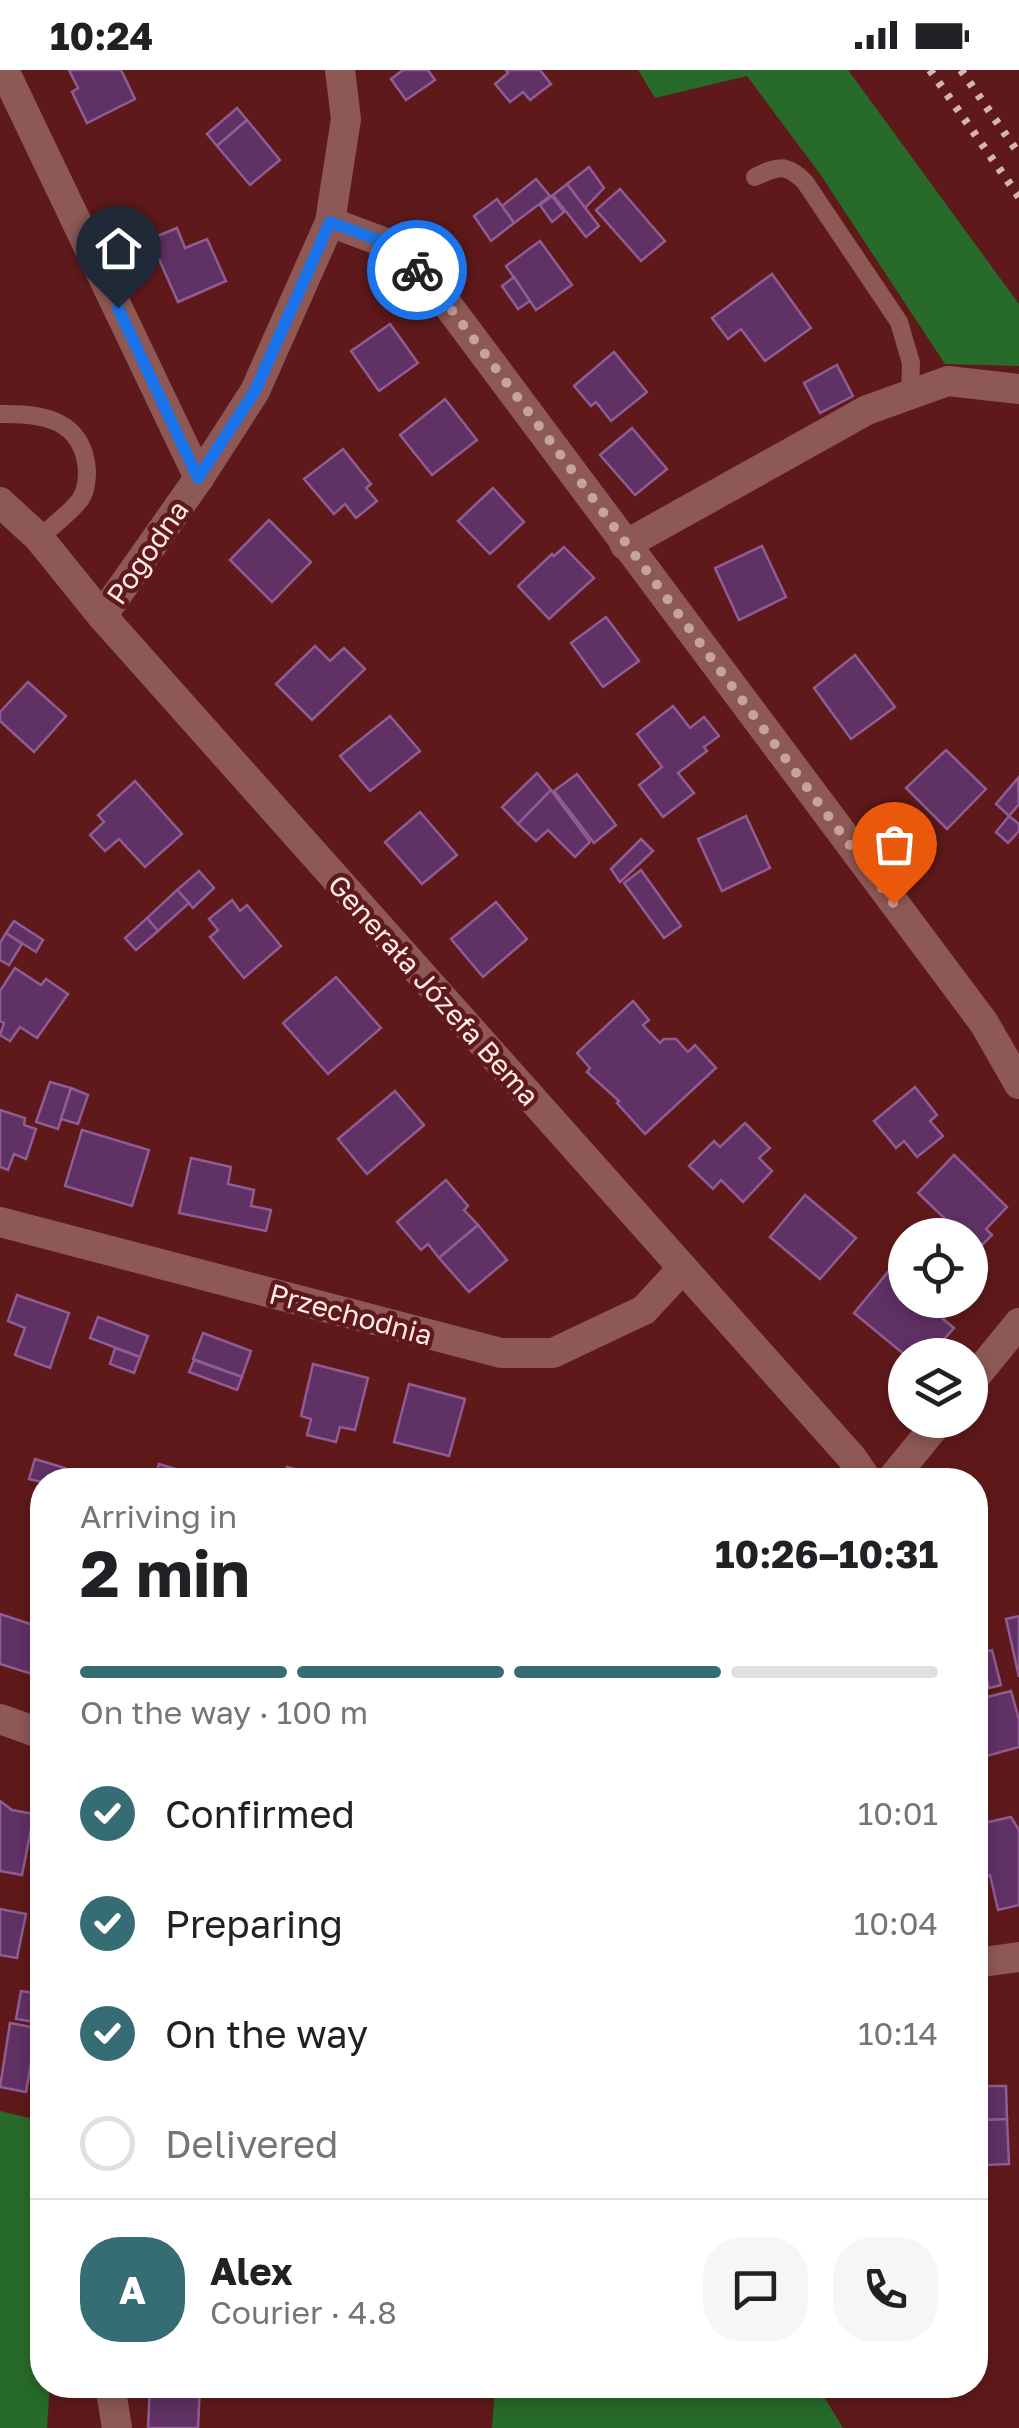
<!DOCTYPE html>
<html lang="en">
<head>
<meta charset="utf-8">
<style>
  body { margin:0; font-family:"Golos Text",sans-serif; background:#f6f6f6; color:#202124; height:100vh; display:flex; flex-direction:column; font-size:38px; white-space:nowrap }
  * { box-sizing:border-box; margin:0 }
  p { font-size:32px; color:#757577 }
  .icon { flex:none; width:55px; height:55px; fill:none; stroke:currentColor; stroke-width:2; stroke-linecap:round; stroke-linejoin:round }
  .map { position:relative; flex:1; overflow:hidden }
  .drawer { position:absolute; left:30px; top:1398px; width:958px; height:930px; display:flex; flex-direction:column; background:#fff; border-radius:40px; box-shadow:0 5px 15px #0003 }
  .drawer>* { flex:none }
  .buttons { position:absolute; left:888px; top:1148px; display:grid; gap:20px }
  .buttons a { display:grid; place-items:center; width:100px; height:100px; border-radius:50%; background:#fff; box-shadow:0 5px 15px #0003; font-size:50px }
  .pin { position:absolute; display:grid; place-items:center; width:85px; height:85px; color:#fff; margin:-102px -42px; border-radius:50% 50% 50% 0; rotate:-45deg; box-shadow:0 0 10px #0007 }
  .pin .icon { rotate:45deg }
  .courier { position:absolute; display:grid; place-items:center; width:100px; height:100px; margin:-50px; border:8px solid #1a73e8; border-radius:50%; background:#fff; color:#222; box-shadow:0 2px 12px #0007 }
  .headline em { font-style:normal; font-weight:700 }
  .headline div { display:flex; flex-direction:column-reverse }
  .headline { display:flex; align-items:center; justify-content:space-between; height:170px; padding:0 50px }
  h1 { font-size:65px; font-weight:700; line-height:75px }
  .bar { display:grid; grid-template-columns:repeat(4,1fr); gap:15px 10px; align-content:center; height:120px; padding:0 50px }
  .bar i { height:12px; border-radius:8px; background:#e0e0e0 }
  .bar .selected { background:#366d75 }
  .bar p { grid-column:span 4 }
  .line { display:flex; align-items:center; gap:25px; padding:0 50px; border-top:2px solid #e0e0e0 }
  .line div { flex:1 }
  .round { display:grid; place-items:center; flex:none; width:105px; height:105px; border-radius:40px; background:#f6f6f6 }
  ol { padding:0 50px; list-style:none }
  li { display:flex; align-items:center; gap:30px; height:110px }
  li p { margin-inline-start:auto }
  li .icon { padding:10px; border-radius:50%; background:#366d75; color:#fff; stroke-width:4 }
  li:last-child { color:#757577 }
  li i { width:55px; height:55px; border:5px solid #e0e0e0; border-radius:50% }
  .status { display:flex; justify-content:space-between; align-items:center; height:70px; padding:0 50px; background:#fff; direction:ltr }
  .status svg { height:28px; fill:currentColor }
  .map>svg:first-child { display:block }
</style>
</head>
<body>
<div class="status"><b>10:24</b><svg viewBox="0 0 49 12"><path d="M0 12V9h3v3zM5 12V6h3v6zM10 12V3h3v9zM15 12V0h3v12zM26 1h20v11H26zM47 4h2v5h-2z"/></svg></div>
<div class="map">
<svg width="1019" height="2358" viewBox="0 0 1019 2358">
  <rect width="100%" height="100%" fill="#5f191a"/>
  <!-- green -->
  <g fill="#286a2a">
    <path d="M 638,0 L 848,0 L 1019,234 L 1019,296 L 945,294 L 820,104 L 747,6 L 655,28 Z"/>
    <path d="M 0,2041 L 42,2051 L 42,2315 L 50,2315 L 47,2358 L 0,2358 Z"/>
    <path d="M 495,2315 L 817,2315 L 843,2358 L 492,2358 Z"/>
  </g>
  <!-- building -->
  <g fill="#603164" stroke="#8f5d93" stroke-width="2.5">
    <path d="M 69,0 L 121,0 L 135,29 L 87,53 L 72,22 L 78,18 Z"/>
    <path d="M 403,0 L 428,0 L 435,10 L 406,30 L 391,9 Z"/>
    <path d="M 506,0 L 540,0 L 551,14 L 530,30 L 523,22 L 510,32 L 495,14 L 508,3 Z"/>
    <path d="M 237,38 L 247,50 L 217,76 L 207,64 Z"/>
    <path d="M 247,50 L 280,90 L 250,115 L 217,76 Z"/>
    <path d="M 589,97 L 604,118 L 585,138 L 567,114 Z"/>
    <path d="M 536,109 L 550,126 L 514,153 L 502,136 Z"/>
    <path d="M 567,114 L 599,156 L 586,167 L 553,125 Z"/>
    <path d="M 620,119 L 665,171 L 641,191 L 596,140 Z"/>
    <path d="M 552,126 L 564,142 L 552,152 L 540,135 Z"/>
    <path d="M 497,129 L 514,153 L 491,171 L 474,146 Z"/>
    <path d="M 177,158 L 185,178 L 207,169 L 226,211 L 178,232 L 150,169 Z"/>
    <path d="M 540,171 L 572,215 L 536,240 L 506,196 Z"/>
    <path d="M 772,204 L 811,258 L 765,291 L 741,259 L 728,269 L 712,248 Z"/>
    <path d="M 514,207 L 530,231 L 518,239 L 502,216 Z"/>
    <path d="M 390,254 L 418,293 L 379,321 L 351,281 Z"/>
    <path d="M 614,282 L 647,322 L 611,351 L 596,332 L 591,336 L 574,316 Z"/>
    <path d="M 837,295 L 853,326 L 820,343 L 804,313 Z"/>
    <path d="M 445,329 L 477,370 L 432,405 L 400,365 Z"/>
    <path d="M 632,358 L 667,399 L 635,425 L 600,385 Z"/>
    <path d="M 343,379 L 371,414 L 366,418 L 377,431 L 356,448 L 345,434 L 334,444 L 304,409 Z"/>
    <path d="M 493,418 L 524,452 L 490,484 L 458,451 Z"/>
    <path d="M 269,450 L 311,492 L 272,532 L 230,490 Z"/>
    <path d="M 762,476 L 786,527 L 739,550 L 715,498 Z"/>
    <path d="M 564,477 L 594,508 L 549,549 L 518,516 L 552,484 L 554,486 Z"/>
    <path d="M 606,547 L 639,591 L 603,617 L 571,573 Z"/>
    <path d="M 315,576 L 330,591 L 344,578 L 365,599 L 312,650 L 276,614 Z"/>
    <path d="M 855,585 L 895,637 L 851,669 L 814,618 Z"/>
    <path d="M 28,612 L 66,646 L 34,682 L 0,651 L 0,642 Z"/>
    <path d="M 673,636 L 690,658 L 704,647 L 719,666 L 704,677 L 707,681 L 678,703 L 694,723 L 663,747 L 639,715 L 662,697 L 637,664 Z"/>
    <path d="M 390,646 L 420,681 L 370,721 L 340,686 Z"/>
    <path d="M 946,680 L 986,719 L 947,759 L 906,718 Z"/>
    <path d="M 537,703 L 551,720 L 518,754 L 502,737 Z"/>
    <path d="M 577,704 L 616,755 L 594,773 L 554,721 Z"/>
    <path d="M 1018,708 L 1019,734 L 1009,746 L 996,734 Z"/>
    <path d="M 135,711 L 182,764 L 145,797 L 119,769 L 105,781 L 90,765 L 104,752 L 98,745 Z"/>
    <path d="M 551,720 L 590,772 L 575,787 L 548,760 L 536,771 L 518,754 Z"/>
    <path d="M 420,742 L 457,785 L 422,814 L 385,772 Z"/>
    <path d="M 746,746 L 770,798 L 722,821 L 698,769 Z"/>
    <path d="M 1009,746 L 1019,754 L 1019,761 L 1008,773 L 996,762 Z"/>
    <path d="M 641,769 L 653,781 L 620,812 L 611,799 Z"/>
    <path d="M 641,800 L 681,856 L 664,868 L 624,813 Z"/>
    <path d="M 199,801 L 214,818 L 193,838 L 177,820 Z"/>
    <path d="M 177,820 L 189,833 L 158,861 L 147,848 Z"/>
    <path d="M 232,830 L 240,841 L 247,835 L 281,876 L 244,908 L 210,867 L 218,860 L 209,849 Z"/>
    <path d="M 496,832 L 527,869 L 483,907 L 451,869 Z"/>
    <path d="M 147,848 L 158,861 L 136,880 L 125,868 Z"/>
    <path d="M 14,851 L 43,870 L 36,882 L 6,863 Z"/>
    <path d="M 6,863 L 22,874 L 9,895 L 0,890 L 0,873 Z"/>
    <path d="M 15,898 L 41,915 L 46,909 L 68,924 L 37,968 L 20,957 L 10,971 L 0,965 L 4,953 L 0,951 L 0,921 Z"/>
    <path d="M 336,907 L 381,958 L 328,1004 L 283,953 Z"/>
    <path d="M 633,931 L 649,950 L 643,955 L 660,973 L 664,969 L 676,969 L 688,982 L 695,975 L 716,998 L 645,1064 L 617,1033 L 619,1031 L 587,1002 L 590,998 L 577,983 Z"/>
    <path d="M 50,1012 L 71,1018 L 58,1059 L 36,1052 Z"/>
    <path d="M 915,1017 L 937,1045 L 930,1051 L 943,1066 L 917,1087 L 904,1071 L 896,1078 L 874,1051 Z"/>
    <path d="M 71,1018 L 88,1025 L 78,1054 L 61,1049 Z"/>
    <path d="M 395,1021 L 424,1055 L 367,1104 L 338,1069 Z"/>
    <path d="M 0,1040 L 25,1048 L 24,1055 L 36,1059 L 26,1089 L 14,1084 L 8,1100 L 0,1097 Z"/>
    <path d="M 745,1053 L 770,1078 L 759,1088 L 772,1101 L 743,1132 L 721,1110 L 713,1119 L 689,1096 L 714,1071 L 720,1077 Z"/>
    <path d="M 82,1060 L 149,1080 L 132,1136 L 65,1116 Z"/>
    <path d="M 954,1085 L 1007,1137 L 986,1159 L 992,1165 L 977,1180 L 970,1173 L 970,1165 L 962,1165 L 918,1123 Z"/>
    <path d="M 191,1088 L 231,1097 L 228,1114 L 254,1120 L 251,1136 L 271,1140 L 266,1161 L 179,1143 Z"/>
    <path d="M 446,1110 L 468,1136 L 464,1140 L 478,1155 L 439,1188 L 428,1174 L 421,1180 L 397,1152 Z"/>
    <path d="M 805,1125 L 856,1168 L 820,1209 L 770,1167 Z"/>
    <path d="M 478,1155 L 507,1190 L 469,1222 L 439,1188 Z"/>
    <path d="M 902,1185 L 905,1187 L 905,1230 L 958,1231 L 943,1249 L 954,1258 L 931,1284 L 925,1280 L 921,1285 L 905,1285 L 854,1243 Z"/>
    <path d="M 17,1225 L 69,1243 L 50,1298 L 15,1285 L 25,1258 L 8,1251 Z"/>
    <path d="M 98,1247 L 148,1266 L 140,1287 L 90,1268 Z"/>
    <path d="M 203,1263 L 251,1281 L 242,1307 L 193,1289 Z"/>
    <path d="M 115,1278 L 140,1287 L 134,1303 L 110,1294 Z"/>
    <path d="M 194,1290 L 242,1307 L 237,1320 L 189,1302 Z"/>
    <path d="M 313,1294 L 368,1308 L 355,1360 L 340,1357 L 336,1372 L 307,1365 L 311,1349 L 301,1346 Z"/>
    <path d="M 409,1314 L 465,1329 L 449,1386 L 394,1372 Z"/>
    <path d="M 35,1389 L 65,1398 L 61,1410 L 42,1412 L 29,1409 Z"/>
    <path d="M 159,1394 L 211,1410 L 154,1410 Z"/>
    <path d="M 287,1397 L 336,1410 L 284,1410 Z"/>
    <path d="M 0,1544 L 42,1558 L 42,1572 L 32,1604 L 0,1594 Z"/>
    <path d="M 1019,1546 L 1019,1607 L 1006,1549 Z"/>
    <path d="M 978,1578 L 989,1618 L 975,1622 L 975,1579 Z"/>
    <path d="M 992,1580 L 1001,1615 L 989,1618 L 980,1583 Z"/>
    <path d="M 1011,1621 L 1019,1650 L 1019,1677 L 983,1687 L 979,1670 L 975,1671 L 975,1630 Z"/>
    <path d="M 0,1731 L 12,1740 L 34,1744 L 22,1805 L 0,1801 Z"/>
    <path d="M 1011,1747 L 1019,1760 L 1019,1835 L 998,1840 L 990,1805 L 975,1810 L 975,1755 Z"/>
    <path d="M 0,1839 L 26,1844 L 17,1888 L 0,1885 Z"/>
    <path d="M 21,1921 L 40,1924 L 35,1952 L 16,1949 Z"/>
    <path d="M 10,1953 L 37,1958 L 26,2022 L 0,2017 Z"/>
    <path d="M 975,2016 L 984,2016 L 986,2095 L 975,2095 Z"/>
    <path d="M 984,2016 L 1006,2016 L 1007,2049 L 985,2050 Z"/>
    <path d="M 1007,2049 L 1009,2094 L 986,2095 L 985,2050 Z"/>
    <path d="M 150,2315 L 200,2315 L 198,2358 L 148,2358 Z"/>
  </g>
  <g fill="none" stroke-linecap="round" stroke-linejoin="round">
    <!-- lane -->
    <g stroke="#8e5955" stroke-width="18">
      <path d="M 755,107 C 778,96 786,93 805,112 L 899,252 L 911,293 L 910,325"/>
      <path d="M 0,344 C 42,343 83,349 87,400 C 87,410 86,422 80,430 C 69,444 52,456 39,468"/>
    </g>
    <!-- street -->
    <g stroke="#8e5955" stroke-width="30">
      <path d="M 4,0 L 199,408"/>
      <path d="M 330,152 L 394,176 L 435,218 L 984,953 L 1019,1014"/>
      <path d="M 0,432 L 39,468 L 102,546 L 853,1389 L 867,1410"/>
      <path d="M 625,475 L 867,340 L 948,311 L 1019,319"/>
      <path d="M 102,546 L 199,408 L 255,321 L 330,152 L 346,49 L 340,0"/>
      <path d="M 0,1152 L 501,1283 L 553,1283 L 644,1240 L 682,1199"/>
      <path d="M 970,1313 L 1019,1253"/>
      <path d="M 891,1410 L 940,1350"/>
      <path d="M 0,1649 L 42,1664"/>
      <path d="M 975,1893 L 1019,1887"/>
      <path d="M 110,2315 L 117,2358"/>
    </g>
    <!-- rail -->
    <g stroke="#d5b5b3" stroke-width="8" stroke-dasharray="5 10" stroke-linecap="butt">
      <path d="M 930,0 L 1019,127"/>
      <path d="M 961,0 L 1019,84"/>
    </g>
  </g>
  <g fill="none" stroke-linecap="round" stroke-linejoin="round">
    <!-- done -->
    <path stroke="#c6a2a1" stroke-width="10" stroke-dasharray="0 18" d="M 417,200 L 435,218 C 590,422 740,629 894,834"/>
    <!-- route -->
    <path stroke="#1a73e8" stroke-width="12" d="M 118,238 L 198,408 L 255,321 L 330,152 L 394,176 L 417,200"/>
  </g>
  <g text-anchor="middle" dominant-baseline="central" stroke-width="9" stroke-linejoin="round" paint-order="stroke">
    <!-- street labels -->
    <g font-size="28" fill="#feebe9" stroke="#5f191a">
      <text transform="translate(147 482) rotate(-55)">Pogodna</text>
      <text transform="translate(434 920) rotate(48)">Generała Józefa Bema</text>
      <text transform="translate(351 1244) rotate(15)">Przechodnia</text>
    </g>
  </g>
</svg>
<div class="buttons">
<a><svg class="icon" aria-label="locate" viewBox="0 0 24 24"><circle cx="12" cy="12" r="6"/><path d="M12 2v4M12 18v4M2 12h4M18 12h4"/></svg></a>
<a><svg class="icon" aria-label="layers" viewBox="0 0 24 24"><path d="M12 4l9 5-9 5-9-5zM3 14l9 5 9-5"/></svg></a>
</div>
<div class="pin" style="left:894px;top:834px;background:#ea580c"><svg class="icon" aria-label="bag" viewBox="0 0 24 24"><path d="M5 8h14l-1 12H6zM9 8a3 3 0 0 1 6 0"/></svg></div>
<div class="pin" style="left:118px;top:238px;background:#1f2937"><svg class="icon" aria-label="home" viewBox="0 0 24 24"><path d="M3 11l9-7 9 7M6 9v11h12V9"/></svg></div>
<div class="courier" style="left:417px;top:200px"><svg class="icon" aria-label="bike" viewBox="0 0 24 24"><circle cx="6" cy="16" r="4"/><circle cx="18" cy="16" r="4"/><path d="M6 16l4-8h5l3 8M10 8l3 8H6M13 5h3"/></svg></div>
<section class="drawer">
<div class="headline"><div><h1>2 min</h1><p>Arriving in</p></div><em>10:26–10:31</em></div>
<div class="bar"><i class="selected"></i><i class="selected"></i><i class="selected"></i><i></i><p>On the way · 100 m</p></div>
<ol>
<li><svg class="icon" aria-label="check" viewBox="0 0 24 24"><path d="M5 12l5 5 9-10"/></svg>Confirmed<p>10:01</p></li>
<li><svg class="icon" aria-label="check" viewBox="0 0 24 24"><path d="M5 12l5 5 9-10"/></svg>Preparing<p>10:04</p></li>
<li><svg class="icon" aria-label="check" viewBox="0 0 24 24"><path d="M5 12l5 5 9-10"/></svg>On the way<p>10:14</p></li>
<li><i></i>Delivered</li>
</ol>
<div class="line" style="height:180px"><b class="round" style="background:#366d75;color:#fff">A</b><div><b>Alex</b><p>Courier · 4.8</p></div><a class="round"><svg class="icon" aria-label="chat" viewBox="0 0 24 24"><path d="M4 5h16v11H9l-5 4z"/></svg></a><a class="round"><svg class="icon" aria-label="phone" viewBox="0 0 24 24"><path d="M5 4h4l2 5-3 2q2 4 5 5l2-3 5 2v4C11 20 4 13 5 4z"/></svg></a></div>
</section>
</div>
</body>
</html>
